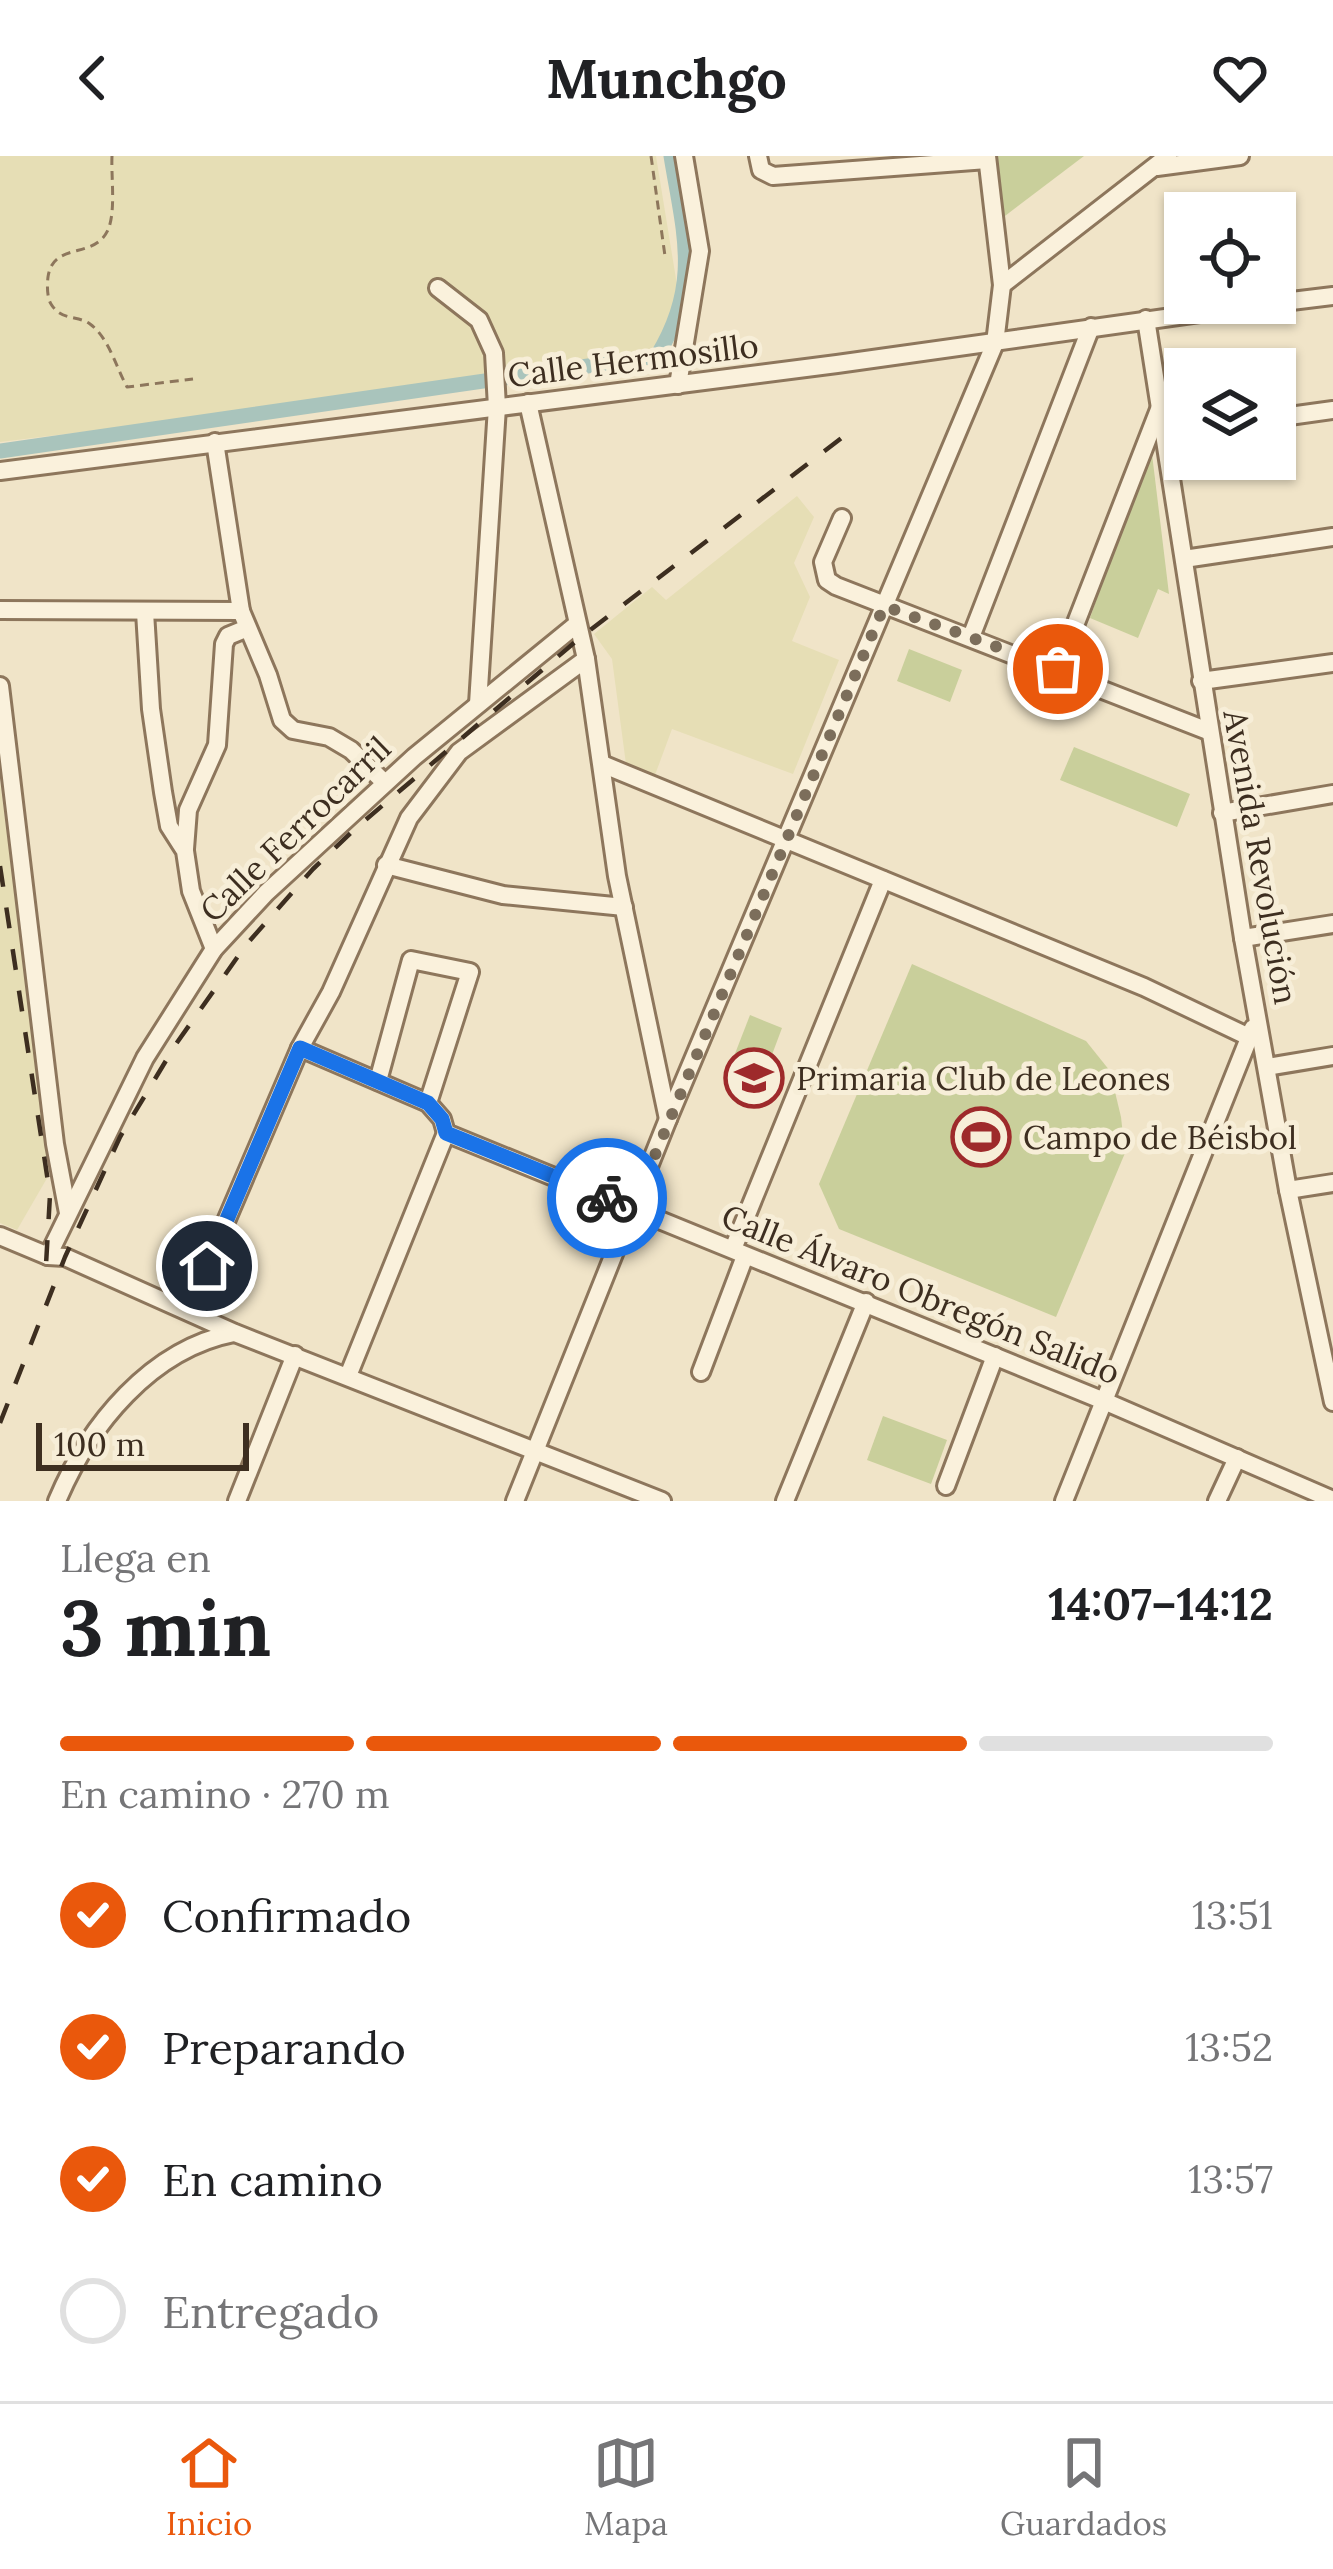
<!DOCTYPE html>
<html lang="es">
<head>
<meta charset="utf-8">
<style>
  body { margin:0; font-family:Lora,serif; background:#f2f2f2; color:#202124; height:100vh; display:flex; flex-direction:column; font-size:45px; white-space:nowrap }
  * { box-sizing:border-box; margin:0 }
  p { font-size:39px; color:#757577 }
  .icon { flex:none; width:66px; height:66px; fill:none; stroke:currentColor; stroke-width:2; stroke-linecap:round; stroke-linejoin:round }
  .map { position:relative; height:1345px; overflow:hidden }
  .drawer { display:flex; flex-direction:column; background:#fff; flex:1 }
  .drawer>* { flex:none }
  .tools { position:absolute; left:1164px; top:36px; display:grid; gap:24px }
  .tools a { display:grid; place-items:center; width:132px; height:132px; border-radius:0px; background:#fff; box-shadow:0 3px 9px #0004; font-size:60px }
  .scale { position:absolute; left:36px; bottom:30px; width:213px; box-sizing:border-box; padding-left:12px; border:6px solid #3d2e20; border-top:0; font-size:33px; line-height:42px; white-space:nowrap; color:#3d2e20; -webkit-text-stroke:9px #f7eed8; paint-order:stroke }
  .pin { position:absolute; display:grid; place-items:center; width:102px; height:102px; color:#fff; margin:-51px; border:6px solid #fff; border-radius:50%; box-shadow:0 3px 12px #0007 }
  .courier { position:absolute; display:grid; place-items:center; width:120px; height:120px; margin:-60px; border:9px solid #1a73e8; border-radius:50%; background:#fff; color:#222; box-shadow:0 3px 15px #0007 }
  .overview em { font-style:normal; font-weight:700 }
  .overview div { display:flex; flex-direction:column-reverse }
  .overview { display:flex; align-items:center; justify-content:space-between; height:204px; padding:0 60px }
  h1 { font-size:78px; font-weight:700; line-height:90px }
  .bar { display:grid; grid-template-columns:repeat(4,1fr); gap:18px 12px; align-content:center; height:144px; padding:0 60px }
  .bar i { height:15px; border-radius:9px; background:#e0e0e0 }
  .bar .current { background:#ea580c }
  .bar p { grid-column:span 4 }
  ol { padding:0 60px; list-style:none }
  li { display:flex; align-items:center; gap:36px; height:132px }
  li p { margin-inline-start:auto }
  li .icon { padding:12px; border-radius:50%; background:#ea580c; color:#fff; stroke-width:4 }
  li:last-child { color:#757577 }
  li i { width:66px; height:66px; border:6px solid #e0e0e0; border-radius:50% }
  header { display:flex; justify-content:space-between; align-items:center; height:156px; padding:0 60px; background:#fff; font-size:54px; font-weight:700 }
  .tab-bar { display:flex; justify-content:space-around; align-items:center; height:168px; border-top:3px solid #e0e0e0; background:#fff; font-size:33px; color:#757577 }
  .tab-bar a { display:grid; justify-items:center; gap:6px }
  .tab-bar .current { color:#ea580c }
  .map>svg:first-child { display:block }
</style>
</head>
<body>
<header><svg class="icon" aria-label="back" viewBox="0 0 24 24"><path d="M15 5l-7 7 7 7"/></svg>Munchgo<svg class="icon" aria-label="heart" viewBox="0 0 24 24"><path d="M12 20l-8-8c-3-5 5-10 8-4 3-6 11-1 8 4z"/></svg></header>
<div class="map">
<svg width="1333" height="1345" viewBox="0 0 1333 1345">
  <rect width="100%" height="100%" fill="#f0e4c8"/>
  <!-- farmland -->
  <g fill="#e6deb5">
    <path d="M 0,0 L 656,0 L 683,166 L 662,205 L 0,286 Z"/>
    <path d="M 797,340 L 814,361 L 794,407 L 810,441 L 792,485 L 839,504 L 793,618 L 672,573 L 655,619 L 626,608 L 612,503 L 594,478 L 652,431 L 666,444 Z"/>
    <path d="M 0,626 L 50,989 L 50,1017 L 17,1074 L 0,1067 Z"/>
  </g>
  <!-- green -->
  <g fill="#c9cf9b">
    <path d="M 995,0 L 1084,0 L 1001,63 Z"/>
    <path d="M 1152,298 L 1169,438 L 1158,433 L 1138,482 L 1090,462 L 1147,299 Z"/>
    <path d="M 909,493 L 962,514 L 950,546 L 897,525 Z"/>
    <path d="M 1074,591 L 1190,638 L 1177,671 L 1060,624 Z"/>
    <path d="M 912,808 L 1086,885 L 1110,915 L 1121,961 L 1125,997 L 1056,1161 L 839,1073 L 819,1028 Z"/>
    <path d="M 750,859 L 782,872 L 764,920 L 731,908 Z"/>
    <path d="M 883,1260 L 947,1284 L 931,1328 L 867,1304 Z"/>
  </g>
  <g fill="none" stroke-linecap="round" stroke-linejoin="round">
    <!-- canal -->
    <path stroke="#a9c4bc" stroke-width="15" d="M 0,295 L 657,200 C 701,128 684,79 671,0"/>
    <defs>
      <g id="minor">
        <path d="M 758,0 L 761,14 L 773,20 L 987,4"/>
        <path d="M 1157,11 L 1240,0"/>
        <path d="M 1002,129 L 1168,0"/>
        <path d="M 438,132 L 479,164 L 494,197 L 497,251 L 478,548"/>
        <path d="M 1275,147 L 1333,140"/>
        <path d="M 1146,163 L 1243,782 L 1288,1034 L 1333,1246"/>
        <path d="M 678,229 L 700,95 L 684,0"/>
        <path d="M 528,247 L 586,503 L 617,720 L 668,963"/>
        <path d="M 1275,262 L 1333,254"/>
        <path d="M 215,286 L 241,455 L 268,519 L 282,564 L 293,574 L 329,581 L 351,594 L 385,627"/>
        <path d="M 0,315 L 837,208 L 1272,147"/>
        <path d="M 842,362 L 823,406 L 827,424 L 836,430 L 1208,575"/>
        <path d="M 1184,403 L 1333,381"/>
        <path d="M 0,454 L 241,455"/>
        <path d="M 145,456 L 151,553 L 163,636 L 169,670 L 185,695 L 191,735 L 214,793"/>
        <path d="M 971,481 L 1091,171"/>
        <path d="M 1058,513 L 1160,251"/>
        <path d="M 1201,525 L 1333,507"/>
        <path d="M 0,530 L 55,988 L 68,1057"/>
        <path d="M 602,608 L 1144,831 L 1249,881"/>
        <path d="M 1222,657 L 1333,638"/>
        <path d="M 185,693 L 188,654 L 217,589 L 224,488 L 228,480 L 245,473"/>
        <path d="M 386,709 L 503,739 L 624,751"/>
        <path d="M 1243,782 L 1333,768"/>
        <path d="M 300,892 L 428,947 L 442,963 L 446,977 L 1104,1245 L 1333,1344"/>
        <path d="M 1267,911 L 1333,900"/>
        <path d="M 378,925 L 411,804 L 470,816 L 428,947"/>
        <path d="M 1288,1034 L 1333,1027"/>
        <path d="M 0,1080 L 48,1100 L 65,1101 L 235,1177 L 662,1345"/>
        <path d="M 733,1093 L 883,724"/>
        <path d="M 48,1100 L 145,902 L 214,793 L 266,737 L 414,601 L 577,468"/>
        <path d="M 188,1154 L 300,892 L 331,836 L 409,662 L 459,596 L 586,503"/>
        <path d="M 701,1216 L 745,1100"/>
        <path d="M 348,1220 L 446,977"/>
        <path d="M 946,1330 L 995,1200"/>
        <path d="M 57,1345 C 89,1269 151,1193 234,1177"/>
        <path d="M 237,1345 L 295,1199"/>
        <path d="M 515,1345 L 668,963 L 995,187 L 1002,129 L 987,0"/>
        <path d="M 785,1345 L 866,1146"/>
        <path d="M 1064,1345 L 1253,872"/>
        <path d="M 1217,1345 L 1237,1302"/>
      </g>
    </defs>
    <!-- minor casing -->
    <use href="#minor" stroke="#8d765c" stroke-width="22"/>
    <!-- path -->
    <g stroke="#8d765c" stroke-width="3" stroke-dasharray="9 6" stroke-linecap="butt">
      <path d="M 112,0 C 111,21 116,55 108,74 C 94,104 53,85 48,121 C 47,129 47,142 51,148 C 61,165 78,159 90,168 C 109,182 116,211 127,231 L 193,223"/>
      <path d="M 651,0 L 665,100"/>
    </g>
    <!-- minor -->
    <use href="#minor" stroke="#faf1dc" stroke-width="16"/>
    <!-- rail -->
    <g stroke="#3d2e20" stroke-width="4.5" stroke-dasharray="21 21" stroke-linecap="butt">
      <path d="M 0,710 L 50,1039 L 45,1126"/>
      <path d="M 0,1267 L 65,1101 L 120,981 L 176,888 L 246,789 L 313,713 L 356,672 L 581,481 L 848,277"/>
    </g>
  </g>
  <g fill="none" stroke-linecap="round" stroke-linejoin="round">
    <!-- done -->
    <path stroke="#7c6e5b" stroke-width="12" stroke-dasharray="0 21.6" d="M 607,1042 L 633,1052 L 884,450 L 1058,513"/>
    <!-- route -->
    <path stroke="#1a73e8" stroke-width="15" d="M 207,1110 L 300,892 L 428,947 L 442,963 L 446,977 L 607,1042"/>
  </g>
  <!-- icons -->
  <defs>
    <symbol id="school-ring" viewBox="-11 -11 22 22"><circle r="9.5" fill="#f7eed8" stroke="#9e2a2b" stroke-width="1.5"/><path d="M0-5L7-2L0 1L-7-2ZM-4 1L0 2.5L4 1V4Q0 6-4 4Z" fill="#9e2a2b"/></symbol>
    <symbol id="stadium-ring" viewBox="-11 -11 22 22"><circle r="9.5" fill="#f7eed8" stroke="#9e2a2b" stroke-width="1.5"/><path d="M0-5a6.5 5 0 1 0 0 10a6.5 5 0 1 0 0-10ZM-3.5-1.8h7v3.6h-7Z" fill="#9e2a2b"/></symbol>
  </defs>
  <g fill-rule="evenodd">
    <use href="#school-ring" x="721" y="889" width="66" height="66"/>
    <use href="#stadium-ring" x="948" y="948" width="66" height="66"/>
  </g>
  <g text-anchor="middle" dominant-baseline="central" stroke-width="10" stroke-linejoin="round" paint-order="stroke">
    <!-- street labels -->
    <g font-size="33" fill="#3d2e20" stroke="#f7eed8">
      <text transform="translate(633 204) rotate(-7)">Calle Hermosillo</text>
      <text transform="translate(295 673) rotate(-44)">Calle Ferrocarril</text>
      <text transform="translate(1261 701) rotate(80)">Avenida Revolución</text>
      <text transform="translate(921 1138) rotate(22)">Calle Álvaro Obregón Salido</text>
    </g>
    <!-- poi labels -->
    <g font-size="33" fill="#3d2e20" stroke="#f7eed8" text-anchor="start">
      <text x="796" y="922">Primaria Club de Leones</text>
      <text x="1023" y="981">Campo de Béisbol</text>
    </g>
  </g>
</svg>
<div class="tools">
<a><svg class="icon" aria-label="locate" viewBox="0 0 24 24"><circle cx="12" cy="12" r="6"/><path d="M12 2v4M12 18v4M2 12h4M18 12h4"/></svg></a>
<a><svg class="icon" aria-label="layers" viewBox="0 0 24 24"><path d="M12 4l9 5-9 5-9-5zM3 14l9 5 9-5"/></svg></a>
</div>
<div class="scale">100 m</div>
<div class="pin" style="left:1058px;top:513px;background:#ea580c"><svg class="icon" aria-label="bag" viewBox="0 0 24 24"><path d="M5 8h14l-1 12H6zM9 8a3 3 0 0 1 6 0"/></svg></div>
<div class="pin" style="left:207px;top:1110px;background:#1f2937"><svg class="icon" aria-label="home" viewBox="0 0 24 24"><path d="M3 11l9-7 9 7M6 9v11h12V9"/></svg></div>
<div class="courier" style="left:607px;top:1042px"><svg class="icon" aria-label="bike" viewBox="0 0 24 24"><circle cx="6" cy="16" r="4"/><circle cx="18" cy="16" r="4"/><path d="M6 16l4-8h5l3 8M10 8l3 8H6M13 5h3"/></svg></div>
</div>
<section class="drawer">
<div class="overview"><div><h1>3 min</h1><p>Llega en</p></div><em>14:07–14:12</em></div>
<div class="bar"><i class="current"></i><i class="current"></i><i class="current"></i><i></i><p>En camino · 270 m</p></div>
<ol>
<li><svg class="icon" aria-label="check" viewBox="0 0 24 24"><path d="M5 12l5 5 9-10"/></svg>Confirmado<p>13:51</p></li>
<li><svg class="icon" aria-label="check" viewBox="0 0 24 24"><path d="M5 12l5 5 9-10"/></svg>Preparando<p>13:52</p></li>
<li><svg class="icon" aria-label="check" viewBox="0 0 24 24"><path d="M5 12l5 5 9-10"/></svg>En camino<p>13:57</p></li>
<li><i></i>Entregado</li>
</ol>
</section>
<nav class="tab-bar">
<a class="current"><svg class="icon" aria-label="home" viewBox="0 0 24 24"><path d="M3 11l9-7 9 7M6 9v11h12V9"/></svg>Inicio</a>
<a><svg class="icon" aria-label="map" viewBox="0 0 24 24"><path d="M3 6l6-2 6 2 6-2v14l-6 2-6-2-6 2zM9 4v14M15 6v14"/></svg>Mapa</a>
<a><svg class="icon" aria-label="saved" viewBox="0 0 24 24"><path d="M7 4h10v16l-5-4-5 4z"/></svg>Guardados</a>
</nav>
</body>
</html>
